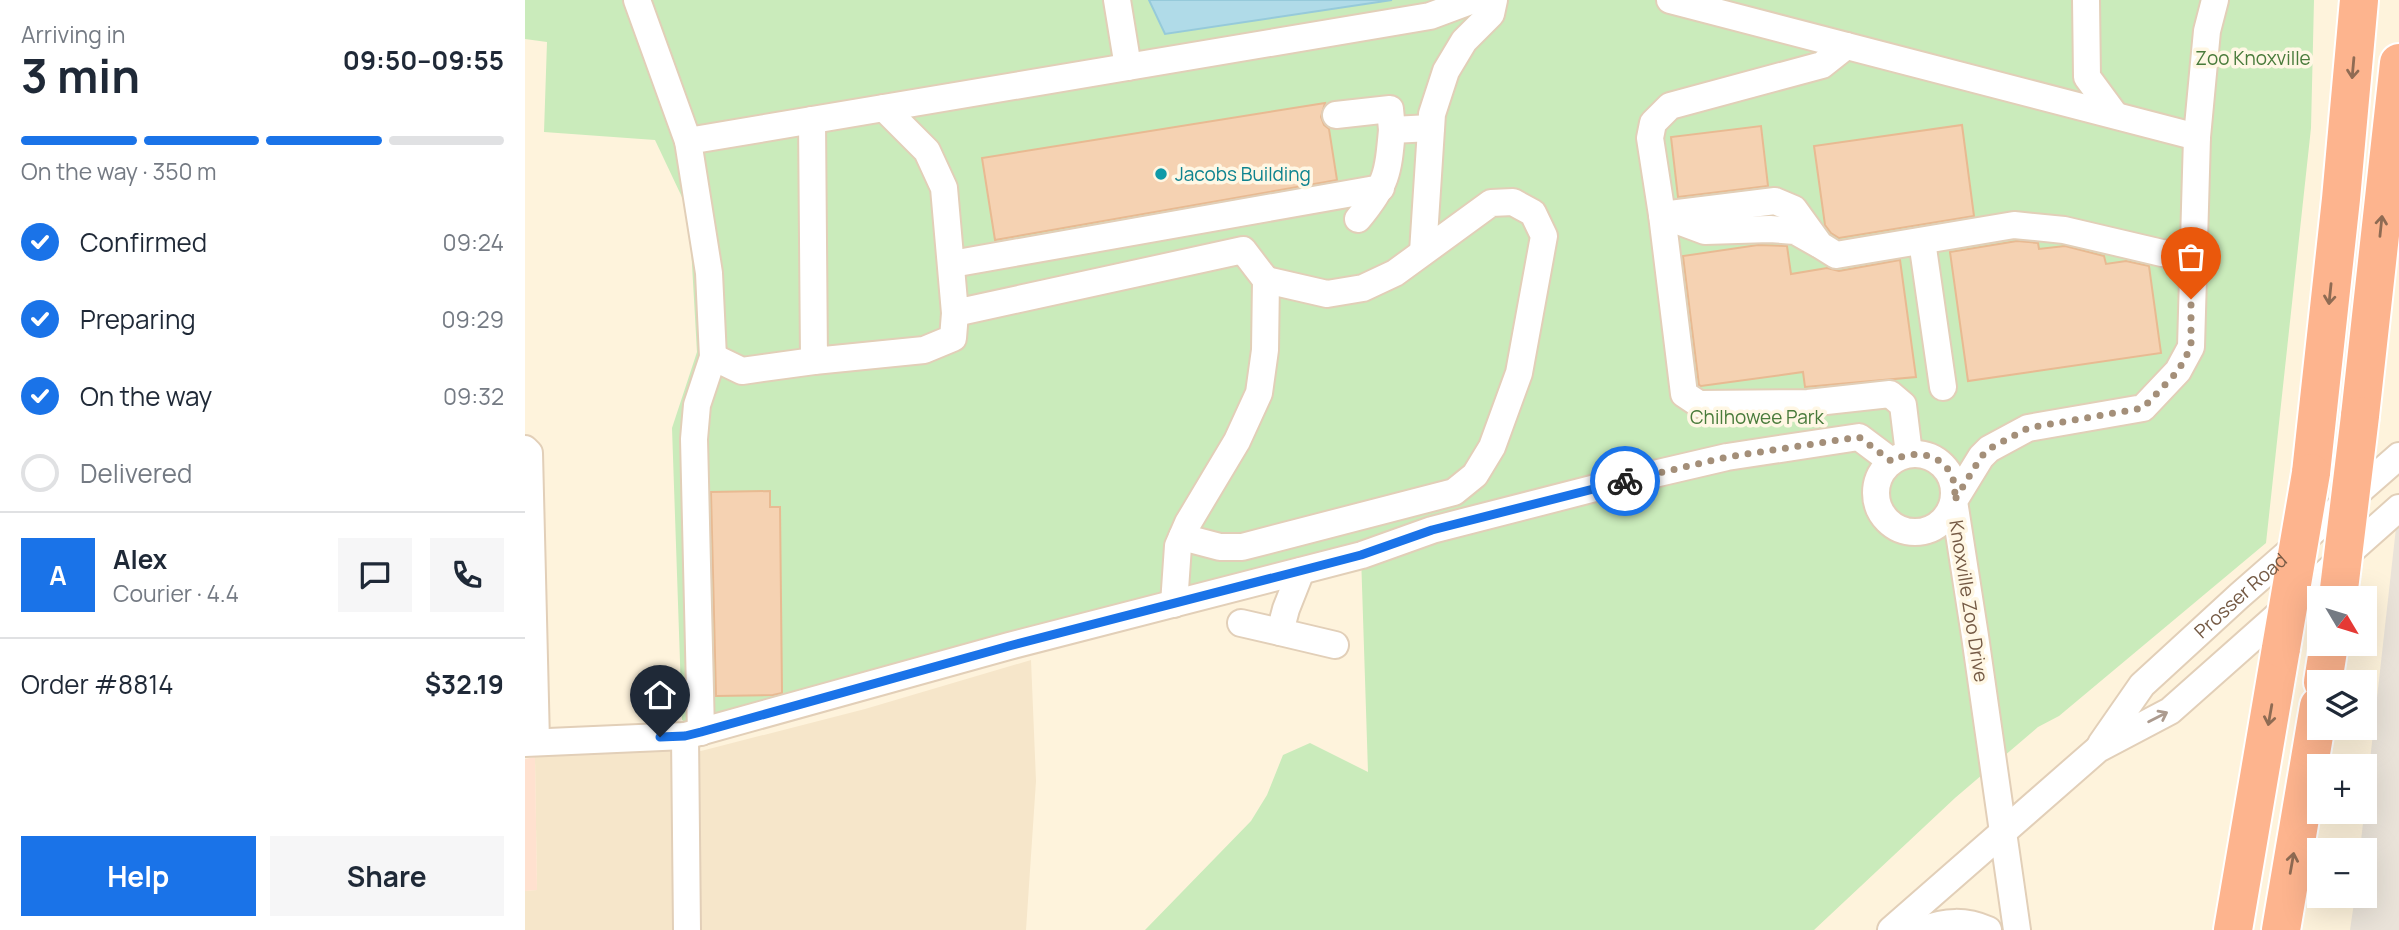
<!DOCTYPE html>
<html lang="en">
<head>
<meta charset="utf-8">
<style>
  body { margin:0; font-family:Manrope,sans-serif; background:#f6f6f7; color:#1f2937; height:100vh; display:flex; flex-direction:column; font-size:26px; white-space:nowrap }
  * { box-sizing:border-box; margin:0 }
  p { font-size:23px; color:#747a83 }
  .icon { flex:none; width:38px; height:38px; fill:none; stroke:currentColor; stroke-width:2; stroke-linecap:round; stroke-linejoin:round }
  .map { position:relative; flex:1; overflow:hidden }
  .sheet { display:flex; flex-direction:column; background:#fff; width:525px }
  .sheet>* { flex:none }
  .needle { width:46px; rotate:128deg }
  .tools { position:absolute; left:1782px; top:586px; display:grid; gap:14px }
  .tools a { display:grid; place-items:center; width:70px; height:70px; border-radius:0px; background:#fff; box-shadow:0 7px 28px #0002; font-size:35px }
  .pin { position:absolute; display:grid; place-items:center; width:60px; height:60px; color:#fff; margin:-72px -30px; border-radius:50% 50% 50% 0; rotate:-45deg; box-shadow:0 0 7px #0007 }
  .pin .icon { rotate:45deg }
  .courier { position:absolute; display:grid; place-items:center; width:70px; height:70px; margin:-35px; border:5px solid #1a73e8; border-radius:50%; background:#fff; color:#222; box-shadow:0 2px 9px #0007 }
  .overview em { font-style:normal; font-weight:700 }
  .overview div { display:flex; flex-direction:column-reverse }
  .overview { display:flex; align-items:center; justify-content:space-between; height:119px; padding:0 21px }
  h1 { font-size:46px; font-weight:700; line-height:52px }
  .bar { display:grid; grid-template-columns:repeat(4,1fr); gap:10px 7px; align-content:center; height:84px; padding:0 21px }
  .bar i { height:9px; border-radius:5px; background:#e0e1e3 }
  .bar .on { background:#1a73e8 }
  .bar p { grid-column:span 4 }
  .line { display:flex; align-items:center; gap:18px; padding:0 21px; border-top:2px solid #e0e1e3 }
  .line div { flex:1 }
  .round { display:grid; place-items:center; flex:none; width:74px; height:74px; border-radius:0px; background:#f6f6f7 }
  ol { padding:0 21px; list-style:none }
  li { display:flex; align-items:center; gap:21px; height:77px }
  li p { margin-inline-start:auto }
  li .icon { padding:7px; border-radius:50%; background:#1a73e8; color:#fff; stroke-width:4 }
  li:last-child { color:#747a83 }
  li i { width:38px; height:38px; border:4px solid #e0e1e3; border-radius:50% }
  .primary-button { display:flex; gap:14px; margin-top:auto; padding:14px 21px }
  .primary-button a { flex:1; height:80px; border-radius:0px; background:#1a73e8; color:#fff; font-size:28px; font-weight:700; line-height:80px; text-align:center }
  .primary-button a+a { background:#f6f6f7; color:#1f2937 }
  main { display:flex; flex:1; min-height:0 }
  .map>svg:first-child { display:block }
</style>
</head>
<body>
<main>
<section class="sheet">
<div class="overview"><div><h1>3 min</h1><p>Arriving in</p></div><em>09:50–09:55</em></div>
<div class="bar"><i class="on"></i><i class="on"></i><i class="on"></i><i></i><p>On the way · 350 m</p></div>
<ol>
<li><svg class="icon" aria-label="check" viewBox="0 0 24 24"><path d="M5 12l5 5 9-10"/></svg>Confirmed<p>09:24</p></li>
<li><svg class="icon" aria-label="check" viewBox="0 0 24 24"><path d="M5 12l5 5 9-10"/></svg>Preparing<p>09:29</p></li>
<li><svg class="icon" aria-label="check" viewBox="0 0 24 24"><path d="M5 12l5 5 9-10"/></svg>On the way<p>09:32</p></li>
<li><i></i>Delivered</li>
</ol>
<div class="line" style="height:126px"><b class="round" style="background:#1a73e8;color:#fff">A</b><div><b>Alex</b><p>Courier · 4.4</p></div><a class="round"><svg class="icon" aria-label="chat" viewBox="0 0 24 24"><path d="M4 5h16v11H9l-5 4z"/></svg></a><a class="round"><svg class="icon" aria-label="phone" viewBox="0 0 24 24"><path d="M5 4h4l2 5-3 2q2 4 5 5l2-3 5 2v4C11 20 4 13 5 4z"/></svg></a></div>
<div class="line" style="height:91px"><div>Order #8814</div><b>$32.19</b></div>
<div class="primary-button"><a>Help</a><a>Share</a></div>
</section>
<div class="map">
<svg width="1874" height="930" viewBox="0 0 1874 930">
  <rect width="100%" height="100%" fill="#fef3dc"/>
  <!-- residential -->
  <path fill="#f6e6ca" d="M 506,660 L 511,781 L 501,930 L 0,930 L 0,891 L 12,890 L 10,757 L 129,751 L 176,751 L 340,709 Z"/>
  <!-- commercial -->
  <path fill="#ffe1cf" d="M 10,757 L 12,890 L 0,891 L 0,759 Z"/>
  <!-- industrial -->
  <path fill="#eae3d9" d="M 1874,501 L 1874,930 L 1825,930 L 1830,896 L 1839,896 L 1839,850 L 1835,850 Z"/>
  <!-- green -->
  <path fill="#caebbb" d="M 0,0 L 1789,0 L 1786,128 L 1741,543 L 1534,716 L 1513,727 L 1430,798 L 1289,930 L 620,930 L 726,821 L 742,795 L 758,755 L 785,743 L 843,772 L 836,555 L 176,732 L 157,720 L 147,428 L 172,352 L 164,212 L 130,140 L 19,132 L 22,42 L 0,39 Z"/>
  <!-- water -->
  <path fill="#b0dbe8" stroke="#96cada" stroke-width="2" d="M 624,0 L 867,0 L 640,34 Z"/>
  <!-- building -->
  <g fill="#f5d2b2" stroke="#e8ba92" stroke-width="2">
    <path d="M 800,103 L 796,117 L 799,125 L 804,129 L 812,180 L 470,240 L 457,158 Z"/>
    <path d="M 1437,125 L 1449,216 L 1314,238 L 1306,233 L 1300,225 L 1289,146 Z"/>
    <path d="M 1236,126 L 1243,186 L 1153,197 L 1146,137 Z"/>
    <path d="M 1492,241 L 1513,243 L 1514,249 L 1540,246 L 1579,256 L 1581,264 L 1601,261 L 1624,266 L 1636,353 L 1443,381 L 1425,252 Z"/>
    <path d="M 1233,245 L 1262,246 L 1266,274 L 1302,268 L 1314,271 L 1375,260 L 1391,377 L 1280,387 L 1278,372 L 1176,386 L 1174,385 L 1158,256 Z"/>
    <path d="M 245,491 L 245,507 L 255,507 L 257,693 L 248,695 L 191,696 L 186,492 Z"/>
  </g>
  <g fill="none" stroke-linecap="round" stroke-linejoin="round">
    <defs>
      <g id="minor">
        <path d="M 112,0 L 163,141"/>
        <path d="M 592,0 L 603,67"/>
        <path d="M 1145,0 L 1672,137"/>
        <path d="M 1561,0 L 1562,77 L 1590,115"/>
        <path d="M 359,108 L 402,151 L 419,188 L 430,313 L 718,250 L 741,280 L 740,350 L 734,393 L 712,441 L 663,523 L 653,546 L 649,604"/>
        <path d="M 811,115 L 865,109 L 867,130"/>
        <path d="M 287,120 L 289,361 L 399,350 L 428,338 L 430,313"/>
        <path d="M 833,219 C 862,184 863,174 867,130 L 906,128"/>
        <path d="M 1397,241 L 1418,387"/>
        <path d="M 1293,244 L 1270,231 L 1245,229 L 1180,231 L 1137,215 L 1125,138 L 1128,123 L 1145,106 L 1297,65 L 1321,46"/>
        <path d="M 898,252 L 907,114 L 921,71 L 939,41 L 966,14 L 969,0"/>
        <path d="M 427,264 L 856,188"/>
        <path d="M 188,357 L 217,371 L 289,361"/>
        <path d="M 0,449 L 4,453 L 11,742"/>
        <circle cx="1390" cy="493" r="39"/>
        <path d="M 1384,454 L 1378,405 L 1365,394 L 1283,403 L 1174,404 L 1159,394 L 1137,215 L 1250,201 L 1269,209 L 1295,245 L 1311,255 L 1489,225 L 1539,230 L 1637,253 L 1668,255"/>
        <path d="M 657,537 L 695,547 L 717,547 L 929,492 L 950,475 L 967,447 L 994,373 L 1019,236 L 1008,213 L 988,202 L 966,203 L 870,273 L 838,288 L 802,294 L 741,280"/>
        <path d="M 776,571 L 761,609 L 755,632 L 810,645"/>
        <path d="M 716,623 L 755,632"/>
        <path d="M 176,732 L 169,439 L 172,405 L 188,357 L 184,273 L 163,141 L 905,16 L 948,0"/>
        <path d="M 160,736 L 162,930"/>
        <path d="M 0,743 L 160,736 L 484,646 L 837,555 L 907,530 L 1082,485 L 1202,457 L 1334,437 L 1366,461"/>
        <path id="s1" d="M 1576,744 L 1617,685 L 1714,596 L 1874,456"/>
        <path d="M 1366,930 L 1573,749 L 1645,711 L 1874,508"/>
        <path d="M 1397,930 C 1421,921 1440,920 1463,930"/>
        <path d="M 1492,930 L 1450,636 L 1429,501 L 1456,457 L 1464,449 L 1503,428 L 1618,408 L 1653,371 L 1666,347 L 1672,137 L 1682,31 L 1690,0"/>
      </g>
      <g id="highway">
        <path d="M 1835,416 L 1874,63"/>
        <path d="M 1786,473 L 1816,199 L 1834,0"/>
        <path d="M 1798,682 L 1804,644"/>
        <path d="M 1708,930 L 1756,648"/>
        <path d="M 1756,930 L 1794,706"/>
      </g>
    </defs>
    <!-- minor casing -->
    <use href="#minor" stroke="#e2cfb8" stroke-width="30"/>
    <!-- highway casing -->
    <use href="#highway" stroke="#fff" stroke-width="42"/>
    <!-- minor -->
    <use href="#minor" stroke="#fff" stroke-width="26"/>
    <!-- highway -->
    <use href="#highway" stroke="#fdb48e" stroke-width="38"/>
    <defs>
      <g id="highway-bridge">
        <path d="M 1814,589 L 1835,416"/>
        <path d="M 1756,648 L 1786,473"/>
      </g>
    </defs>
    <!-- highway-bridge casing -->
    <use href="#highway-bridge" stroke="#fff" stroke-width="42" stroke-linecap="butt"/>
    <!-- highway-bridge -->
    <use href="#highway-bridge" stroke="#fdb48e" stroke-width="38"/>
  </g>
  <!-- one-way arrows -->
  <defs><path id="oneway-shaft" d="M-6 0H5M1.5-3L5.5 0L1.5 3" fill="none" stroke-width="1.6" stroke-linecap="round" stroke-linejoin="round" transform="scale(1.75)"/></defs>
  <g stroke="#8f6b53">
    <use href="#oneway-shaft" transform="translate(1828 68) rotate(95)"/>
    <use href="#oneway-shaft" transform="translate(1856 226) rotate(-84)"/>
    <use href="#oneway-shaft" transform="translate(1805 294) rotate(96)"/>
    <use href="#oneway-shaft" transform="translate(1745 715) rotate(100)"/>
    <use href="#oneway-shaft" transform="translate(1767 863) rotate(-80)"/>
  </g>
  <use stroke="#ac9b8f" href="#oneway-shaft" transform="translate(1633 717) rotate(-27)"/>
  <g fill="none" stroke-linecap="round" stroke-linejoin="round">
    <!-- done -->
    <path stroke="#a48f79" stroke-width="7" stroke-dasharray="0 12.6" d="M 1100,481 L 1202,457 L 1334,437 L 1366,461 C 1398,444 1436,461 1429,501 L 1456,457 L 1464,449 L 1503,428 L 1618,408 L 1653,371 L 1666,347 L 1666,299"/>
    <!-- route -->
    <path stroke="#1a73e8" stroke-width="9" d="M 135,737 L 160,736 L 176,732 L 484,646 L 836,555 L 907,530 L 1100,481"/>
  </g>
  <!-- markers -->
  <circle fill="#0f9aa8" stroke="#fff7e4" stroke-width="2.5" cx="636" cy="174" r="7"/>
  <g text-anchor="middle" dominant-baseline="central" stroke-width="7" stroke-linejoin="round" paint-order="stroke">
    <!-- park labels -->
    <g font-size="19" fill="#497b3b" stroke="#fff7e4">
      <text x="1728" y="58">Zoo Knoxville</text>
      <text x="1232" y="417">Chilhowee Park</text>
    </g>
    <!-- culture labels -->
    <g font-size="19" fill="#0d838f" stroke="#fff7e4" text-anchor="start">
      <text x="650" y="174">Jacobs Building</text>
    </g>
    <!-- street labels -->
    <g font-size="19" fill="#745944" stroke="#fff7e4">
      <text stroke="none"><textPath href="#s1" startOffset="205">Prosser Road</textPath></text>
      <text transform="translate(1444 601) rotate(81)">Knoxville Zoo Drive</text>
    </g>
  </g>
</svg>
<div class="tools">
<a><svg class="needle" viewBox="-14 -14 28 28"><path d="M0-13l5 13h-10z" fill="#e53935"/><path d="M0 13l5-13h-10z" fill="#747a83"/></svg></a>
<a><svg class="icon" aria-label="layers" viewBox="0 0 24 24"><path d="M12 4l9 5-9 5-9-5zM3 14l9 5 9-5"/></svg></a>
<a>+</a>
<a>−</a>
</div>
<div class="pin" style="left:1666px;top:299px;background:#ea580c"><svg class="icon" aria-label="bag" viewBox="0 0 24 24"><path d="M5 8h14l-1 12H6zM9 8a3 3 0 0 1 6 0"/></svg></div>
<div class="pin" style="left:135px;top:737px;background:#1f2937"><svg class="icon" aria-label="home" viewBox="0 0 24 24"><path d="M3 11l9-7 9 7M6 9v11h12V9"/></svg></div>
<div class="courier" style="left:1100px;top:481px"><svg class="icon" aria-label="bike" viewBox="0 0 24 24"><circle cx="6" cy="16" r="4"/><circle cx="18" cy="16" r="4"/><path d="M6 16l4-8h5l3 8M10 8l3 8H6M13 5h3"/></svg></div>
</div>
</main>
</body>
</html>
